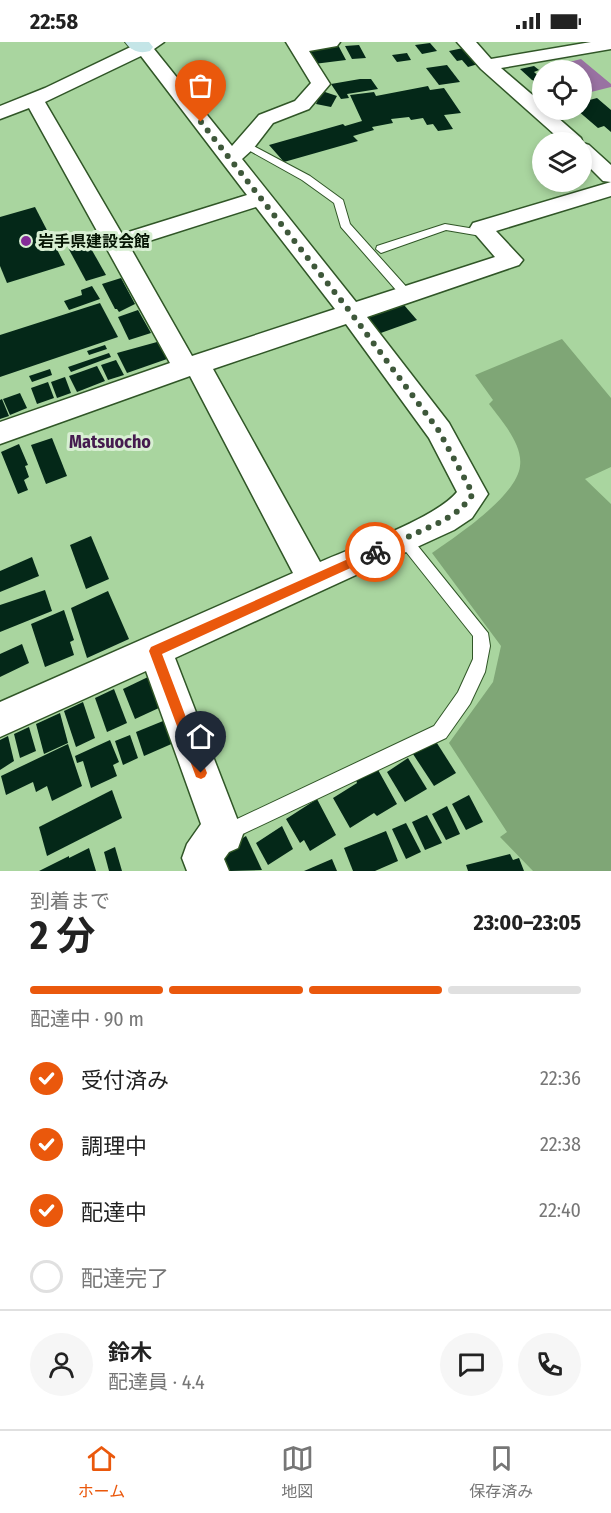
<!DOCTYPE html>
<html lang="ja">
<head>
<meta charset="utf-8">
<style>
  body { margin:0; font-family:"Fira Sans Condensed","Noto Sans JP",sans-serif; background:#f6f6f6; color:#222; height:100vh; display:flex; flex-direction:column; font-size:22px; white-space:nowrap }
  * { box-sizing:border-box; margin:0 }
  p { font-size:20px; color:#767676 }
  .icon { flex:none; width:33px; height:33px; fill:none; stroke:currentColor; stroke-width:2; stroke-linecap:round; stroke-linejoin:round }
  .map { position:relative; height:829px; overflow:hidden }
  .panel { display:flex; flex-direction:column; background:#fff; flex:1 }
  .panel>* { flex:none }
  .controls { position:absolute; left:532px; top:18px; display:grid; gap:12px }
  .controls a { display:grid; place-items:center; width:60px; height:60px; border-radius:50%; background:#fff; box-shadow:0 3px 9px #0003; font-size:30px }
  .pin { position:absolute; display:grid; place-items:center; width:51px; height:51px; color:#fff; margin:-62px -26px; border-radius:50% 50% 50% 0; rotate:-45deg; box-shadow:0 0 6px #0007 }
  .pin .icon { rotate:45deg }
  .courier { position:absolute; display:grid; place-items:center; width:60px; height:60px; margin:-30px; border:4px solid #ea580c; border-radius:50%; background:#fff; color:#222; box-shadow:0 2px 8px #0007 }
  .headline em { font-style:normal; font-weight:700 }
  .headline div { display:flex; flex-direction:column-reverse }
  .headline { display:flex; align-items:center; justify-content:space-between; height:102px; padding:0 30px }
  h1 { font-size:39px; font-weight:700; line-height:45px }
  .bar { display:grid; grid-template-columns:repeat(4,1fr); gap:9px 6px; align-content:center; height:72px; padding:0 30px }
  .bar i { height:8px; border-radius:4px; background:#e0e0e0 }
  .bar .active { background:#ea580c }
  .bar p { grid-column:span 4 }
  .line { display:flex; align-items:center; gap:15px; padding:0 30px; border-top:2px solid #e0e0e0 }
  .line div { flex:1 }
  .round { display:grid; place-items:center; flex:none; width:63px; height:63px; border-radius:32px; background:#f6f6f6 }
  ol { padding:0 30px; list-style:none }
  li { display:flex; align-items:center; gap:18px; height:66px }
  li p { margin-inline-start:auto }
  li .icon { padding:6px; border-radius:50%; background:#ea580c; color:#fff; stroke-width:4 }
  li:last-child { color:#767676 }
  li i { width:33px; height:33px; border:3px solid #e0e0e0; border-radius:50% }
  .status { display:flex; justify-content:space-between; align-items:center; height:42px; padding:0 30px; background:#fff; direction:ltr }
  .status svg { height:16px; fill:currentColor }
  .tab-bar { display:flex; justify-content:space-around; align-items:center; height:84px; border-top:2px solid #e0e0e0; background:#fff; font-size:16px; color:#767676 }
  .tab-bar a { display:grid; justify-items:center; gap:3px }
  .tab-bar .active { color:#ea580c }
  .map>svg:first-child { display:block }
</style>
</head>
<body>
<div class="status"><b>22:58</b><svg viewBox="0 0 49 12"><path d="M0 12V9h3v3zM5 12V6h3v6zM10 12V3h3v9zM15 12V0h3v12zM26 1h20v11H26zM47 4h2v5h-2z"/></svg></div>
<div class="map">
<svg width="611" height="829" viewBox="0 0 611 829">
  <rect width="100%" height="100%" fill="#a9d59f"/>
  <!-- green -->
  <path fill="#7fa676" d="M 562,297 L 611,356 L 611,425 L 585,437 L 611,462 L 611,829 L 533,829 L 500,795 L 507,790 L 449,701 L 493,640 L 501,604 L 432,511 C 455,495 517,454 520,424 C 523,402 501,378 489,362 L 493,358 L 475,333 Z"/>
  <!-- water -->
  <path fill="#9972a2" d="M 581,17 L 611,42 L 611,45 L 583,52 L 582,28 L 555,28 L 550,25 Z"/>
  <!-- building -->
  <g fill="#042818">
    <path d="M 430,1 L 437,9 L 422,12 L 415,3 Z"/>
    <path d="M 338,3 L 346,18 L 314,22 L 306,8 Z"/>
    <path d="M 359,3 L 366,16 L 352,17 L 345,4 Z"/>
    <path d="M 463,6 L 478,22 L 468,25 L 462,18 L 457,19 L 449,9 Z"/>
    <path d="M 407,11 L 411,18 L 397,20 L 392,13 Z"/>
    <path d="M 447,23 L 460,40 L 439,43 L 426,26 Z"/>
    <path d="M 534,24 L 539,28 L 534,30 L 543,38 L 543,42 L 532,38 L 520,27 Z"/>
    <path d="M 360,37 L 371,37 L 378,47 L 347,52 L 349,56 L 341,57 L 331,42 Z"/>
    <path d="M 428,44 L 430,48 L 444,46 L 461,71 L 444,73 L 453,87 L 438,89 L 433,82 L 427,83 L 423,76 L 411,78 L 409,75 L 391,77 L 393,81 L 372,85 L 374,88 L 353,94 L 358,99 L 284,120 L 269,103 L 343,82 L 345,84 L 362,79 L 350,53 L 374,50 L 376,54 Z"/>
    <path d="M 322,49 L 337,54 L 331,65 L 316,62 Z"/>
    <path d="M 597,56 L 611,68 L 611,90 L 604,84 L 598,86 L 577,68 L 582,68 L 582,60 Z"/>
    <path d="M 35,165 L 65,223 L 7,241 L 0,224 L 0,175 Z"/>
    <path d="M 85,196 L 106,233 L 86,239 L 66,202 Z"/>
    <path d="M 121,236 L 135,262 L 119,270 L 117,267 L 115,267 L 102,242 Z"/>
    <path d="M 92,244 L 100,257 L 69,268 L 64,259 L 82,253 L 81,248 Z"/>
    <path d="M 100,261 L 118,295 L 0,335 L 0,293 Z"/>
    <path d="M 404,263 L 417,278 L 378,292 L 366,276 Z"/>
    <path d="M 138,268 L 151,291 L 129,298 L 118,275 Z"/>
    <path d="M 157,300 L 167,317 L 127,331 L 117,311 Z"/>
    <path d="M 105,303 L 107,307 L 89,313 L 87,309 Z"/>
    <path d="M 109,311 L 111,315 L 71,330 L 68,325 Z"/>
    <path d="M 116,318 L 124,333 L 108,338 L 101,323 Z"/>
    <path d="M 97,324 L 105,339 L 77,350 L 69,334 Z"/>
    <path d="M 50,327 L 52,333 L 32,340 L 29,334 Z"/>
    <path d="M 65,335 L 71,351 L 57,356 L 51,340 Z"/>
    <path d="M 48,340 L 54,356 L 37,362 L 31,346 Z"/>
    <path d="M 20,351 L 27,366 L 10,373 L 3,357 Z"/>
    <path d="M 2,357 L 9,374 L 0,377 L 0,358 Z"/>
    <path d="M 52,396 L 67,434 L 46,442 L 31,403 Z"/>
    <path d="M 19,402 L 28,423 L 25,424 L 29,435 L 24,438 L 28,448 L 18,452 L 1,410 Z"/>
    <path d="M 91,494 L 109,537 L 86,547 L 70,503 Z"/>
    <path d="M 32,515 L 39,534 L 0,550 L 0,529 Z"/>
    <path d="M 45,548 L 52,569 L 0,590 L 0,563 Z"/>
    <path d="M 108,549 L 129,597 L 87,616 L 71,566 Z"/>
    <path d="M 64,568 L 74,598 L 70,600 L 74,613 L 45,625 L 31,582 Z"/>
    <path d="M 22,602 L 29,621 L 0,635 L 0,612 Z"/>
    <path d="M 148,635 L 161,665 L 135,677 L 123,647 Z"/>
    <path d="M 114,647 L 127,681 L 107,690 L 95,656 Z"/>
    <path d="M 83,660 L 95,696 L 76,705 L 64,669 Z"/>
    <path d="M 60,671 L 68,701 L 44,712 L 36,682 Z"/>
    <path d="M 168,677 L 176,700 L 144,714 L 136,690 Z"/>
    <path d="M 29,685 L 36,709 L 20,716 L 14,692 Z"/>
    <path d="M 130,693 L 138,716 L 123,723 L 115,699 Z"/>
    <path d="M 8,694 L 14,719 L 0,728 L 0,698 Z"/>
    <path d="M 110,698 L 119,720 L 113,723 L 117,734 L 91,746 L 83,719 L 77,721 L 75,714 Z"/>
    <path d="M 435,698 L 456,731 L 434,744 L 413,712 Z"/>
    <path d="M 68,702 L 82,744 L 52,759 L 47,744 L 36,750 L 33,740 L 6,753 L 1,734 Z"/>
    <path d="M 408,716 L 427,747 L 405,760 L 387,730 Z"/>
    <path d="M 377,726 L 397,762 L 377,774 L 374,771 L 350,786 L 333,756 L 357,741 L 356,738 Z"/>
    <path d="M 112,748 L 122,776 L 47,814 L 39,785 Z"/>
    <path d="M 469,753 L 483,780 L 466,788 L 452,762 Z"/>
    <path d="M 317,757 L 336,793 L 310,809 L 304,798 L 300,801 L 286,777 Z"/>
    <path d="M 447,764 L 460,792 L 446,798 L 432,772 Z"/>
    <path d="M 427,773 L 442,801 L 425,808 L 412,780 Z"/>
    <path d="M 406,781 L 421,810 L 406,817 L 392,787 Z"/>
    <path d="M 282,784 L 293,807 L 268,823 L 256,801 Z"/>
    <path d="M 386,789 L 398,819 L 375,829 L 353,829 L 344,806 Z"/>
    <path d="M 246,794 L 262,828 L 230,829 L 220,810 Z"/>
    <path d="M 115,805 L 122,829 L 109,829 L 104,810 Z"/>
    <path d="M 89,806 L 96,829 L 39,829 L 69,814 L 69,816 Z"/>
    <path d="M 510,812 L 513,818 L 519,816 L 524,829 L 468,829 L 466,823 Z"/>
    <path d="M 332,817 L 337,829 L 304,829 Z"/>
  </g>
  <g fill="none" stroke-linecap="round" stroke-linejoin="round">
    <defs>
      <g id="lane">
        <path d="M 246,100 L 310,134 L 343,158 L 350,182 L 411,250 L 411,256 L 403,256 L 341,185 L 334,161 L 302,138 L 243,105 L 241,103 Z"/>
        <path d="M 445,182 L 487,189 L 492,192 L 487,195 L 446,188 L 381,211 L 376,207 L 377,204 Z"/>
        <path d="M 404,491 L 409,493 L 488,591 L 490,604 L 485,630 L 470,662 L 446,696 L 230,798 L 224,801 L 218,798 L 215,792 L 218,786 L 434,684 L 458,650 L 473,617 L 473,594 L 399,501 L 397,497 L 399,493 Z"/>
      </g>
      <g id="street">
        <path d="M 141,0 L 164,0 L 154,7 L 232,104 L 259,73 L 295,59 L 311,41 L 286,0 L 340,0 L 337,4 L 309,9 L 330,42 L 309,67 L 273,81 L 253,107 L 242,117 L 356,260 L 495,215 L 470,186 L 473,181 L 611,140 L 611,154 L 496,189 L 523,218 L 519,223 L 367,275 L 449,381 L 483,443 L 488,452 L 472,476 L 454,488 L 175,616 L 243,792 L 238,806 L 229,810 L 224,817 L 229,829 L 187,829 L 182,816 L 187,802 L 201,782 L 146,629 L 0,695 L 0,660 L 293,531 L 190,334 L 0,402 L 0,380 L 170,321 L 29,66 L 0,77 L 0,64 L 45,46 ZM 141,14 L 247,153 L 122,192 L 45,60 ZM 256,165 L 335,267 L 192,314 L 130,205 ZM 346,282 L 429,396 L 457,450 C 436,476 354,505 320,520 L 213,327 Z"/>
        <path d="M 457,0 L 476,0 L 491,17 L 591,0 L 611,0 L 611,7 L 501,26 L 543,62 L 543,68 L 549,68 L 581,96 L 583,101 L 589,103 L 611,123 L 611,140 L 603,139 L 582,118 L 582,100 L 563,100 L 481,27 Z"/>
      </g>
      <path id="secondary" d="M 125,0 L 149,0 L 153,5 L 150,9 C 140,12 131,9 125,0 Z"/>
    </defs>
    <!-- lane casing -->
    <use href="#lane" stroke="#305627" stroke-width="2"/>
    <!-- street casing -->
    <use href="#street" stroke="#305627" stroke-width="3"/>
    <!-- secondary casing -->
    <use href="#secondary" stroke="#305627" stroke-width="2"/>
    <!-- lane -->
    <use href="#lane" fill="#fff" fill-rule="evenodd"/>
    <!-- street -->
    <use href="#street" fill="#fff" fill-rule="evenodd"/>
    <!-- secondary -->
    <use href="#secondary" fill="#c4e5e7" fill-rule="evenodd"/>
  </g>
  <!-- route -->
  <path fill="#ea580c" d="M 375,505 L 379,507 L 379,513 L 162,612 L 207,731 L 205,735 L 201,737 L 196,735 L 149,609 L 151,605 Z"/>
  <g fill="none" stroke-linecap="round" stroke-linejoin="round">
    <!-- done -->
    <path stroke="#3e583a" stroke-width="6" stroke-dasharray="0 10.8" d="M 201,80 L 351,271 L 439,389 L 473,452 L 461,467 L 443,479 L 375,510"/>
  </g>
  <!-- markers -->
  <circle fill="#852b98" stroke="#d8efd3" stroke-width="2" cx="26" cy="199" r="6"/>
  <g text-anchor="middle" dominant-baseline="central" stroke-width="6" stroke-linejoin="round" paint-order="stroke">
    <!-- poi labels -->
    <g font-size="16" font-weight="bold" fill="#051403" stroke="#d8efd3" text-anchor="start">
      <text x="38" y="199">岩手県建設会館</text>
    </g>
    <!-- neighbourhood labels -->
    <g font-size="18" font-weight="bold" fill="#451b4f" stroke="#d8efd3">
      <text x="110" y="400">Matsuocho</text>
    </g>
  </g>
</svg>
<div class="controls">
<a><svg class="icon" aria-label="locate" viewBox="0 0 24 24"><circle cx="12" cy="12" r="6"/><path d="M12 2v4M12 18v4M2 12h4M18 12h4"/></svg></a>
<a><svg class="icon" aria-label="layers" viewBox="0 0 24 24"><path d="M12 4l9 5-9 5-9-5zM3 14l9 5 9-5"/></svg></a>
</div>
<div class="pin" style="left:201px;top:80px;background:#ea580c"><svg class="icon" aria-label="bag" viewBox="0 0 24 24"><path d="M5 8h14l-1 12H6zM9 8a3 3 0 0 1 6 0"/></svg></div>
<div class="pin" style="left:201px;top:731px;background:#1f2937"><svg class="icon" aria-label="home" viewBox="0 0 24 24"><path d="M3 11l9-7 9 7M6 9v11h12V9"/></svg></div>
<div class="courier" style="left:375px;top:510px"><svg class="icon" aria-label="bike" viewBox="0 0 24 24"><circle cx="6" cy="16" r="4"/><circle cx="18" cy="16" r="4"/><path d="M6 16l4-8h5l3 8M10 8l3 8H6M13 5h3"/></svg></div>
</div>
<section class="panel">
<div class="headline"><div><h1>2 分</h1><p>到着まで</p></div><em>23:00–23:05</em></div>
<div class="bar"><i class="active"></i><i class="active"></i><i class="active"></i><i></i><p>配達中 · 90 m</p></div>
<ol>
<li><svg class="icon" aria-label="check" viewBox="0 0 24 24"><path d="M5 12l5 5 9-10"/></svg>受付済み<p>22:36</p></li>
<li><svg class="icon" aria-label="check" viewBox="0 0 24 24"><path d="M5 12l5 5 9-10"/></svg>調理中<p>22:38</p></li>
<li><svg class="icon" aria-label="check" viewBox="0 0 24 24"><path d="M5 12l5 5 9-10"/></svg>配達中<p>22:40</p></li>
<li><i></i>配達完了</li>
</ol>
<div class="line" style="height:108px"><a class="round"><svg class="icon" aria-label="person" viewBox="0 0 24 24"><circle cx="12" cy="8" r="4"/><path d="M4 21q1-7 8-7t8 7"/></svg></a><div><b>鈴木</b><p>配達員 · 4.4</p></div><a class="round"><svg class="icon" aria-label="chat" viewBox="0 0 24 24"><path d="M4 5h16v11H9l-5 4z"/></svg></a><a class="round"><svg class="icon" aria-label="phone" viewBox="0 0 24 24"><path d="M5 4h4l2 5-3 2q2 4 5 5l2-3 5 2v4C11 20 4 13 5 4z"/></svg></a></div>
</section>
<nav class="tab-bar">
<a class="active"><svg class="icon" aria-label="home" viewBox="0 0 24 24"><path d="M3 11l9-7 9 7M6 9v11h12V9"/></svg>ホーム</a>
<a><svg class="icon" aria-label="map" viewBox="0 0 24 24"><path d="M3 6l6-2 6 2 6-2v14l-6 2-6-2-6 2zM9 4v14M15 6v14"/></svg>地図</a>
<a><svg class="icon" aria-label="saved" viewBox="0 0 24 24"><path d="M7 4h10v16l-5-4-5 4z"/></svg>保存済み</a>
</nav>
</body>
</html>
